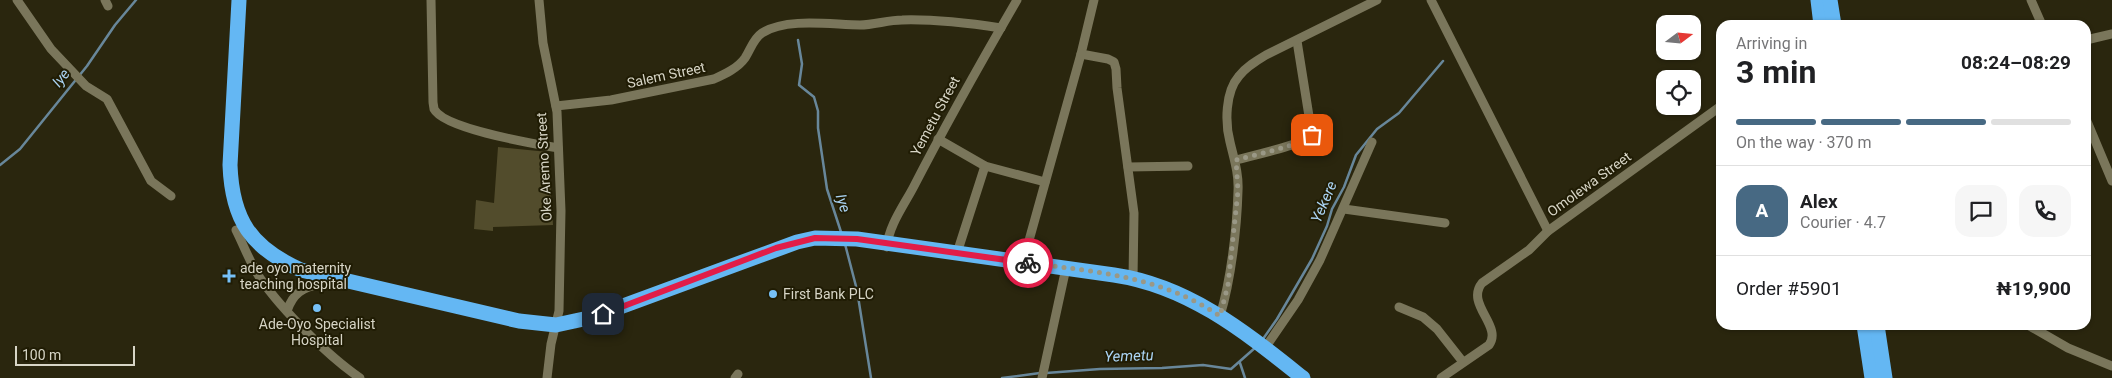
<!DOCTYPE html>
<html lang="en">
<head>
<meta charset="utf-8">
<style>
  body { margin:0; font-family:Roboto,sans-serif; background:#f6f6f6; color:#202124; height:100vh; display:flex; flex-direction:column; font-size:19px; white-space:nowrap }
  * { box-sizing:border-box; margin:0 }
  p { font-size:16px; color:#757577 }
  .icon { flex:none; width:28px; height:28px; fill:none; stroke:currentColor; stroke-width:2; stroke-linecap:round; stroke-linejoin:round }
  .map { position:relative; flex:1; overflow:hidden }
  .sheet { position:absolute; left:1716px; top:20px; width:375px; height:310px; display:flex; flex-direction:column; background:#fff; border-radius:15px; box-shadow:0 1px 4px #0004 }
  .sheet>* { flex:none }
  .needle { width:32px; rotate:74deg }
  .controls { position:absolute; left:1656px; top:15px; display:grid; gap:10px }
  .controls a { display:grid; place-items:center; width:45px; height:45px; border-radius:10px; background:#fff; box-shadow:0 1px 4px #0004; font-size:25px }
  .scale { position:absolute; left:15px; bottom:12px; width:120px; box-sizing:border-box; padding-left:5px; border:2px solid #d7d5c6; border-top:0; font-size:14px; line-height:18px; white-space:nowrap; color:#d7d5c6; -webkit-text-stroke:4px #201c04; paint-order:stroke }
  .pin { position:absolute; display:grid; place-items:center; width:42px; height:42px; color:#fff; margin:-21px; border-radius:10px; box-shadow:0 2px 8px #0006 }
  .courier { position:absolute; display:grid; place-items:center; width:50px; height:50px; margin:-25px; border:4px solid #e11d48; border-radius:50%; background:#fff; color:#222; box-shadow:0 1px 6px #0007 }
  .head em { font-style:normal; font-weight:700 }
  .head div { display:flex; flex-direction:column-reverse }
  .head { display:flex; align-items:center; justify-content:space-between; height:85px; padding:0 20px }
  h1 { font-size:32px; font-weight:700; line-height:38px }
  .bar { display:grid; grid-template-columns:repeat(4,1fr); gap:8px 5px; align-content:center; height:60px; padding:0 20px }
  .bar i { height:6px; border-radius:4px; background:#e0e0e0 }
  .bar .active { background:#476983 }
  .bar p { grid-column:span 4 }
  .line { display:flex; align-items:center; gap:12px; padding:0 20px; border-top:1px solid #e0e0e0 }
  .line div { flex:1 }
  .round { display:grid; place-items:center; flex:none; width:52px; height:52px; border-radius:15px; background:#f6f6f6 }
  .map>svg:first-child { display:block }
</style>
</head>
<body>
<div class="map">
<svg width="2112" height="378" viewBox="0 0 2112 378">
  <rect width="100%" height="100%" fill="#2a260e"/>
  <!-- green -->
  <path fill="#524c2c" d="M 498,147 L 548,152 L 553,225 L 493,227 L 493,231 L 474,229 L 476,200 L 494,203 Z"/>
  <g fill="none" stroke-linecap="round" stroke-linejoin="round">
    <!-- stream -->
    <g stroke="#68879a" stroke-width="2.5">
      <path d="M 798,40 L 802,64 L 799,85 L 814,97 L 818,111 L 818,128 L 827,189 L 841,232"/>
      <path d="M 0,165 L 20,149 L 87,66 L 115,25 L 136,0"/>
      <path d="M 845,244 L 857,290 L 871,378"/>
      <path d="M 1263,339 L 1277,319 L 1312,259 L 1327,226 L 1332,209 L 1344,187 L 1356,155 L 1377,129 L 1399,113 L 1443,61"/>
      <path d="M 1240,363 L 1245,378"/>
      <path d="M 1046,373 L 1100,369 L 1162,368 L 1203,365 L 1231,369 L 1256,347"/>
      <path d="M 1002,378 L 1040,373"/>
    </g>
    <!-- street -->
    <g stroke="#7a765b" stroke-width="9">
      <path d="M 17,0 L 51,49 L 86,86 L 107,99 L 151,181 L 171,196"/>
      <path d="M 105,0 L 108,6"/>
      <path d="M 431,0 L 433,102 C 433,103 434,108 434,109 C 444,129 536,144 558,148"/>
      <path d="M 539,0 L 543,43 L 557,112 L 561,211 L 559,311 L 551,344 L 547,378"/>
      <path d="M 1094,0 L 1081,54 L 1108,59 L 1114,62 L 1116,69 L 1117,88 L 1134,213 L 1133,279"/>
      <path d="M 1431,0 L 1548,231"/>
      <path d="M 2031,0 L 2042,25"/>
      <path d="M 2086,40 L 2112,34"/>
      <path d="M 556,106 L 611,100 L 714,79 C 725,74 738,68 745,58 C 751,49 753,39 762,33 C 787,17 833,25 860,25 C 874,25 888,20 902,20 C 935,19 968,23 1001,28"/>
      <path d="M 2086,119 L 2112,181"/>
      <path d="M 938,139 L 985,166 L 1045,182"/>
      <path d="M 1236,160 C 1250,156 1306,144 1312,135 L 1297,41"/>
      <path d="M 1128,167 L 1188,166"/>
      <path d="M 1344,209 L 1445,223"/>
      <path d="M 236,230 C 244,246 250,263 260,278 C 282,310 328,356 360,378"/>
      <path d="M 887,247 C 888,227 904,205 913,188 C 946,124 981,62 1017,0"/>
      <path d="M 957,253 L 985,166"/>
      <path d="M 1023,262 L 1081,54"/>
      <path d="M 1399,307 L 1423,317 L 1437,329 L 1463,362"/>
      <path d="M 287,311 C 293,293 303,287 321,284"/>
      <path d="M 1220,316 C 1231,280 1237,228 1238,191 C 1239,174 1234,159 1230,142 C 1225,123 1225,92 1239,76 C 1246,67 1256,61 1266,55 L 1377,0"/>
      <path d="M 2028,325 L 2068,348 L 2112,366"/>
      <path d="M 1265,348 L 1298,300 L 1320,260 L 1372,142"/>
      <path d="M 735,378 L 738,374"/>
      <path d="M 1042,378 L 1066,268"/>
      <path d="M 1441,378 L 1489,345 C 1503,326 1465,304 1482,283 L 1529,250 L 1548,231 L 1721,106"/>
    </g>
    <!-- highway -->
    <g stroke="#64b7f3" stroke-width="15">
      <path d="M 239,0 L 230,165 C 232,220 251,248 301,270 L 519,321 L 556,325 L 593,317 L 797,242 L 815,238 L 857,239 L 1114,275 C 1189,286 1245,332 1303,378"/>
      <path d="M 1818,0 L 1821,25"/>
      <path d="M 1830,0 L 1834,25"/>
      <path d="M 1864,325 L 1872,378"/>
      <path d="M 1877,325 L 1885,378"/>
    </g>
  </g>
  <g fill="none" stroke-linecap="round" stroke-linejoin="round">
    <!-- done -->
    <path stroke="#9a9886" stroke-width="5" stroke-dasharray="0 9" d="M 1028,263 C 1098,272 1160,276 1220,316 L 1228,285 L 1238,191 L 1236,160 C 1250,156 1306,144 1312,135"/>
    <!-- route -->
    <path stroke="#e11d48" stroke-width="6" d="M 603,314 L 776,248 L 815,238 L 857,239 L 1028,263"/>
  </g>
  <!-- markers -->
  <g fill="#76c0f7" stroke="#201c04" stroke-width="2">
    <path d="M226.5 268.5h5v5h5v5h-5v5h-5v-5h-5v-5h5z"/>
    <circle cx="773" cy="294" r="5"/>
    <circle cx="317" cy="308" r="5"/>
  </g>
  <g text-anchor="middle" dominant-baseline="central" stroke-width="4" stroke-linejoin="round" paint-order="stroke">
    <!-- street labels -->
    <g font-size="14" fill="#d7d5c6" stroke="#201c04">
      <text transform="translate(666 75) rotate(-12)">Salem Street</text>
      <text transform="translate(935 116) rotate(-62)">Yemetu Street</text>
      <text transform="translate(544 167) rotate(-93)">Oke Aremo Street</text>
      <text transform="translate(1589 184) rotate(-36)">Omolewa Street</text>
    </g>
    <!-- poi labels -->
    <g font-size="14" fill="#d7d5c6" stroke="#201c04" text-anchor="start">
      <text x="240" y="268">ade oyo maternity<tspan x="240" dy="16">teaching hospital</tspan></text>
      <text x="783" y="294">First Bank PLC</text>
      <text x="317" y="324" text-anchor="middle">Ade-Oyo Specialist<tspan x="317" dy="16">Hospital</tspan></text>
    </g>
    <!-- water labels -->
    <g font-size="15" font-style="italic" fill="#abd4f4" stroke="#201c04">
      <text transform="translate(61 78) rotate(-52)">Iye</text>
      <text transform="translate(1324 202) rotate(-67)">Yekere</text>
      <text transform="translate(843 203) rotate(73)">Iye</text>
      <text transform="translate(1129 356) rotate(-2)">Yemetu</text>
    </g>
  </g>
</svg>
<div class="controls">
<a><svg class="needle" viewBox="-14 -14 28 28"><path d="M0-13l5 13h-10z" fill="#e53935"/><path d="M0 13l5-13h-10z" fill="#757577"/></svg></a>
<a><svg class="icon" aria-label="locate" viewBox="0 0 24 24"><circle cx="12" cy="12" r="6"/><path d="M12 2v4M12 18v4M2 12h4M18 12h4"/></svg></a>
</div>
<div class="scale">100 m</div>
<div class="pin" style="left:1312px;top:135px;background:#ea580c"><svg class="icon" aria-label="bag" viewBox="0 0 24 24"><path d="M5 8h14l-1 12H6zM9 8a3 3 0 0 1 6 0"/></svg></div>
<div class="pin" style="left:603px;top:314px;background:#1f2937"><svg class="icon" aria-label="home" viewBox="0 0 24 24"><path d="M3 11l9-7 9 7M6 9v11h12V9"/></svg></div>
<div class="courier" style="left:1028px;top:263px"><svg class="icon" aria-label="bike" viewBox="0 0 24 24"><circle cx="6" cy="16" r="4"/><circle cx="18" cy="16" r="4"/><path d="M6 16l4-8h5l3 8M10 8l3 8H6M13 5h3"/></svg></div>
<section class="sheet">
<div class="head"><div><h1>3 min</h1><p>Arriving in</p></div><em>08:24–08:29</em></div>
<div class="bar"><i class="active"></i><i class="active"></i><i class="active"></i><i></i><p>On the way · 370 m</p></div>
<div class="line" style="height:90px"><b class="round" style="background:#476983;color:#fff">A</b><div><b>Alex</b><p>Courier · 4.7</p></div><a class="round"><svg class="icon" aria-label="chat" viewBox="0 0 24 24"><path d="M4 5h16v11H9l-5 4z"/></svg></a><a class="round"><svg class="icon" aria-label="phone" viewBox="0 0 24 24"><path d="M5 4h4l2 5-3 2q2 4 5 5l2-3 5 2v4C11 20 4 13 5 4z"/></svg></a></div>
<div class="line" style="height:65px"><div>Order #5901</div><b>₦19,900</b></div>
</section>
</div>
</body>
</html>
